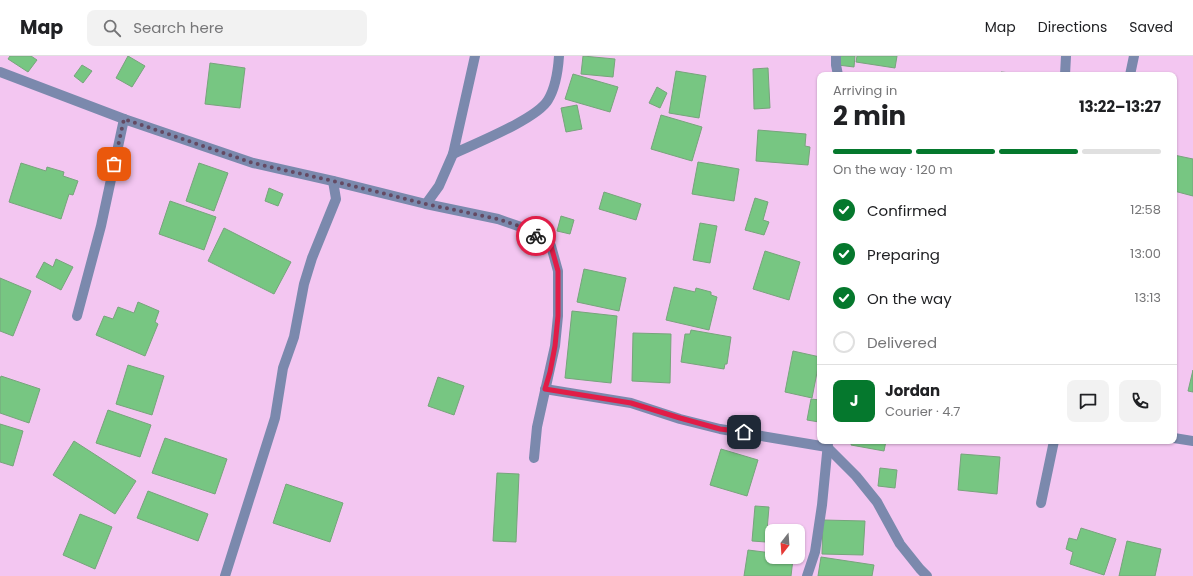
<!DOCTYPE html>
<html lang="en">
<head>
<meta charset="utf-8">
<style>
  body { margin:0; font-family:Poppins,sans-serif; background:#f2f2f2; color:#202124; height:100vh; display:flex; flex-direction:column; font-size:15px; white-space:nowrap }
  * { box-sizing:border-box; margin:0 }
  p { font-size:13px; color:#757577 }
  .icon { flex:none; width:22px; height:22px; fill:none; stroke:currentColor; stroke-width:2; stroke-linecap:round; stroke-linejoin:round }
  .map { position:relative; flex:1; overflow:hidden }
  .side { position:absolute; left:817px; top:16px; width:360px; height:372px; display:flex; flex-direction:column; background:#fff; border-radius:8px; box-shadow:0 1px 3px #0004 }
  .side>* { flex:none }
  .needle { width:26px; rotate:197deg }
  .buttons { position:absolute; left:765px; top:468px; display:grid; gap:8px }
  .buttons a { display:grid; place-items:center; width:40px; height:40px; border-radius:8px; background:#fff; box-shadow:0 1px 3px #0004; font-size:20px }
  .pin { position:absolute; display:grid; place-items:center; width:34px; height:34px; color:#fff; margin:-17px; border-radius:8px; box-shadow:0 2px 6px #0006 }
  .courier { position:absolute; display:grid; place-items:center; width:40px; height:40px; margin:-20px; border:3px solid #e11d48; border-radius:50%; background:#fff; color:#222; box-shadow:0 1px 5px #0007 }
  .summary em { font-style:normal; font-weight:700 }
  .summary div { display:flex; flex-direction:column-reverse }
  .summary { display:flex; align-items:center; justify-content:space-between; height:68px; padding:0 16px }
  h1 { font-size:26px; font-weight:700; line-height:30px }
  .bar { display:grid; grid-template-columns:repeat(4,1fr); gap:6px 4px; align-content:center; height:48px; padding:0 16px }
  .bar i { height:5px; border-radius:3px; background:#e0e0e0 }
  .bar .selected { background:#05782d }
  .bar p { grid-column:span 4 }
  .line { display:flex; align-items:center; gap:10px; padding:0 16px; border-top:1px solid #e0e0e0 }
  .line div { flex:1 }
  .round { display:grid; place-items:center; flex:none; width:42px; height:42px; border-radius:8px; background:#f2f2f2 }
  ol { padding:0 16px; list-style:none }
  li { display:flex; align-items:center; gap:12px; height:44px }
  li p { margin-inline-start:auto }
  li .icon { padding:4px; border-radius:50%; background:#05782d; color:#fff; stroke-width:4 }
  li:last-child { color:#757577 }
  li i { width:22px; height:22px; border:2px solid #e0e0e0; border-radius:50% }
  header { display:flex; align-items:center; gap:24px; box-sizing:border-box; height:56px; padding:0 20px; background:#fff; border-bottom:1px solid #e0e0e0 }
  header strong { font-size:19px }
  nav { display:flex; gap:22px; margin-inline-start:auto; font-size:14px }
  .search { width:280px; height:36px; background:#f2f2f2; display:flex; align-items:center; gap:10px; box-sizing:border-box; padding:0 14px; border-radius:8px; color:#757577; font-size:15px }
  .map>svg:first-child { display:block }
</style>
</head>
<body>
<header>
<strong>Map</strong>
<div class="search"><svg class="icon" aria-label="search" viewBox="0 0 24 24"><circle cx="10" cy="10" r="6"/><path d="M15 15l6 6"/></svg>Search here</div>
<nav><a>Map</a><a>Directions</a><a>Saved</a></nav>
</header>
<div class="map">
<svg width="1193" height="520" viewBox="0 0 1193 520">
  <rect width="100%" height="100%" fill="#f3c6f1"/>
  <!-- building -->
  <g fill="#77c682" stroke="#77a47c">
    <path d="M 10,0 L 31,0 L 37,4 L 28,16 L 8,3 Z"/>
    <path d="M 128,0 L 145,10 L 132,31 L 116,22 Z"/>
    <path d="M 583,0 L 615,3 L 613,21 L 581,18 Z"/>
    <path d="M 839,0 L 855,0 L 854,11 L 838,9 Z"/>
    <path d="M 857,0 L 897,0 L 895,12 L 856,6 Z"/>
    <path d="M 210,7 L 245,12 L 240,52 L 205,48 Z"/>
    <path d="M 82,9 L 92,15 L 83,27 L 74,20 Z"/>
    <path d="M 768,12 L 770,52 L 754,53 L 753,13 Z"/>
    <path d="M 676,15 L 706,20 L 699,62 L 669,57 Z"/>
    <path d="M 1001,16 L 1030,19 L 1001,19 Z"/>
    <path d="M 573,18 L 618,31 L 610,56 L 565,43 Z"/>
    <path d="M 657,31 L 667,37 L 660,52 L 649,47 Z"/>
    <path d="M 577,49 L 582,73 L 566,76 L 561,52 Z"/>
    <path d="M 661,59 L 702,71 L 692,105 L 651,93 Z"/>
    <path d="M 758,74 L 806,78 L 805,90 L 810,91 L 808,109 L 756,105 Z"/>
    <path d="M 1174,99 L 1193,103 L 1193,140 L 1174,135 Z"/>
    <path d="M 698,106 L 739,113 L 734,145 L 692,138 Z"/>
    <path d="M 21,107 L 46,115 L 47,111 L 64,116 L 63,120 L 78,125 L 73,139 L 69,138 L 61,163 L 9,146 Z"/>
    <path d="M 199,107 L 228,117 L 214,155 L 186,145 Z"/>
    <path d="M 269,132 L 283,138 L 278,150 L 265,145 Z"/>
    <path d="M 604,136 L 641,148 L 636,164 L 599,153 Z"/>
    <path d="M 755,142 L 768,146 L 763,164 L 769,166 L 764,179 L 745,174 Z"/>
    <path d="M 170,145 L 216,161 L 204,194 L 159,178 Z"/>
    <path d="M 561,160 L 574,164 L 570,178 L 557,175 Z"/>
    <path d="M 700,167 L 717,170 L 710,207 L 693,204 Z"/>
    <path d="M 224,172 L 291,206 L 274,238 L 208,205 Z"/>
    <path d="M 765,195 L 800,206 L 789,244 L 753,233 Z"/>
    <path d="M 56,203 L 73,211 L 61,234 L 36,221 L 44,206 L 53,211 Z"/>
    <path d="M 584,213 L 626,222 L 619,255 L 577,246 Z"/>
    <path d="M 0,222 L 31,235 L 13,280 L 0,275 Z"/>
    <path d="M 674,231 L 695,236 L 696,232 L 711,236 L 711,239 L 717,241 L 709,274 L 666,264 Z"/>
    <path d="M 138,246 L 159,255 L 155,266 L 158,268 L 145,300 L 96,279 L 104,260 L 113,263 L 118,251 L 134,257 Z"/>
    <path d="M 572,255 L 617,260 L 611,327 L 565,322 Z"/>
    <path d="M 691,274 L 731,281 L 727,308 L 725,308 L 724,313 L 681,306 L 685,278 L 690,278 Z"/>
    <path d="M 633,277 L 671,278 L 670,327 L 632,325 Z"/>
    <path d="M 793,295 L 820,301 L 812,342 L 785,336 Z"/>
    <path d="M 128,309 L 164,320 L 152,359 L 116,348 Z"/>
    <path d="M 1193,314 L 1193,336 L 1188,335 Z"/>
    <path d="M 1,320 L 40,333 L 29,367 L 0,357 L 0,323 Z"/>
    <path d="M 438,321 L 464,330 L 454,359 L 428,350 Z"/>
    <path d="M 811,343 L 820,344 L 819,366 L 807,364 Z"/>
    <path d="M 108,354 L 151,369 L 140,401 L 96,387 Z"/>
    <path d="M 0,368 L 23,375 L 13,410 L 0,406 Z"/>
    <path d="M 165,382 L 227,403 L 215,438 L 152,417 Z"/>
    <path d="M 74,385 L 136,425 L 115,458 L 53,419 Z"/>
    <path d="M 852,385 L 886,385 L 884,395 L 851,389 Z"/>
    <path d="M 721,393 L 758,404 L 747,440 L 710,429 Z"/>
    <path d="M 961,398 L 1000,401 L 997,438 L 958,434 Z"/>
    <path d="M 880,412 L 897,414 L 895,432 L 878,430 Z"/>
    <path d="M 497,417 L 519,418 L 516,486 L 493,485 Z"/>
    <path d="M 286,428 L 343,447 L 330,486 L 273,467 Z"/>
    <path d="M 148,435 L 208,458 L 198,485 L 137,462 Z"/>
    <path d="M 755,450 L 769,451 L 766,486 L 752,485 Z"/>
    <path d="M 80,458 L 112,471 L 95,513 L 63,499 Z"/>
    <path d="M 823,464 L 865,465 L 863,499 L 822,498 Z"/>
    <path d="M 1081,472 L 1116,483 L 1104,519 L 1070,508 L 1073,496 L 1066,493 L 1069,482 L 1077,484 Z"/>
    <path d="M 1127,485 L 1161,493 L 1155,520 L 1119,520 Z"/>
    <path d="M 748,494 L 772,497 L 772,501 L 785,501 L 784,502 L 793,503 L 791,520 L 744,520 Z"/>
    <path d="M 821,501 L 874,509 L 872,520 L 818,520 Z"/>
  </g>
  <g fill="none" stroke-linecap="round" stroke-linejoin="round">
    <!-- minor -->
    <g stroke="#7b89ad" stroke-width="10">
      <path d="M 836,0 L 836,9 L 838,19"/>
      <path d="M 0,16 L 124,63 L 253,107 L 333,125 L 426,148 L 498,163 L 521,171 L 551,190 L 558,215 L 558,260 L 555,290 L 537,371 L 534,402"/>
      <path d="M 1065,19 L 1066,0"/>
      <path d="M 1130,19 L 1134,0"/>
      <path d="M 453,98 C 474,88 537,63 548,44 C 556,31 558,15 559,0"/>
      <path d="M 426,148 L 439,130 L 453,98 L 475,0"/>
      <path d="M 77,260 L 101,170 L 124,63"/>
      <path d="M 545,333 L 631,347 L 680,363 L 720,373 L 827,391 L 856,420 L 877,446 L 900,488 L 920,513 L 927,520"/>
      <path d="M 1174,382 L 1193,385"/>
      <path d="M 1041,447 L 1054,385"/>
      <path d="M 225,520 L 275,362 L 283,312 L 294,281 L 304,228 L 312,202 L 336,143 L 333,125"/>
      <path d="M 807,520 L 815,496 L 822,449 L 828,387"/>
    </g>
  </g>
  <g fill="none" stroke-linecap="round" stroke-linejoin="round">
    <!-- done -->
    <path stroke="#644a63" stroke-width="4" stroke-dasharray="0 7.2" d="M 114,108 L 124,63 L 253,107 L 333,125 L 426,148 L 498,163 L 522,171 L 536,180"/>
    <!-- route -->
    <path stroke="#e11d48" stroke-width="5" d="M 536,180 L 551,190 L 558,215 L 558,260 L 555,290 L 550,316 L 545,333 L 631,347 L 680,362 L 720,373 L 744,376"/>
  </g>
</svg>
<div class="buttons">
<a><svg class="needle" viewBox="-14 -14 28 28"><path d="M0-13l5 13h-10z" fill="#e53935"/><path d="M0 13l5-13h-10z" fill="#757577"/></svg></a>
</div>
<div class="pin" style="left:114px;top:108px;background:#ea580c"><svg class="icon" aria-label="bag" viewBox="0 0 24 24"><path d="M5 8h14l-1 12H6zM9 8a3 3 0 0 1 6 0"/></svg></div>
<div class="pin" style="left:744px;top:376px;background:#1f2937"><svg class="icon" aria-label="home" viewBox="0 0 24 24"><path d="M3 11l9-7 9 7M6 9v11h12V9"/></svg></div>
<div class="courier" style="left:536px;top:180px"><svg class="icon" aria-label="bike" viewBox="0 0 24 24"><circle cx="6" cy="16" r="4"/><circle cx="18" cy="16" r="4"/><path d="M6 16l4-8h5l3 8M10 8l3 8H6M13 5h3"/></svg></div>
<section class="side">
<div class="summary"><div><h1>2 min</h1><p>Arriving in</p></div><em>13:22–13:27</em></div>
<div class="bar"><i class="selected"></i><i class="selected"></i><i class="selected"></i><i></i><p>On the way · 120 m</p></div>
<ol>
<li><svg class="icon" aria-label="check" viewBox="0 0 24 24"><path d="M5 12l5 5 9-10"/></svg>Confirmed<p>12:58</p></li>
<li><svg class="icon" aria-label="check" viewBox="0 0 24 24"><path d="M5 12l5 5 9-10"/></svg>Preparing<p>13:00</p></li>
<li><svg class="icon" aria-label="check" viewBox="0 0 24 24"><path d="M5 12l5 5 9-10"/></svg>On the way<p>13:13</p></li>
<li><i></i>Delivered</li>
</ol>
<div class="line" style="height:72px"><b class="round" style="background:#05782d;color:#fff">J</b><div><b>Jordan</b><p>Courier · 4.7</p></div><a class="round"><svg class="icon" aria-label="chat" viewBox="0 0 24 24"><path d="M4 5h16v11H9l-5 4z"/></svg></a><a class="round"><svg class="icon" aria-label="phone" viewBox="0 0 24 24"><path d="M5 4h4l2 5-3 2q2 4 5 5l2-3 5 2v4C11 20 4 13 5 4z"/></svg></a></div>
</section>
</div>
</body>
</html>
